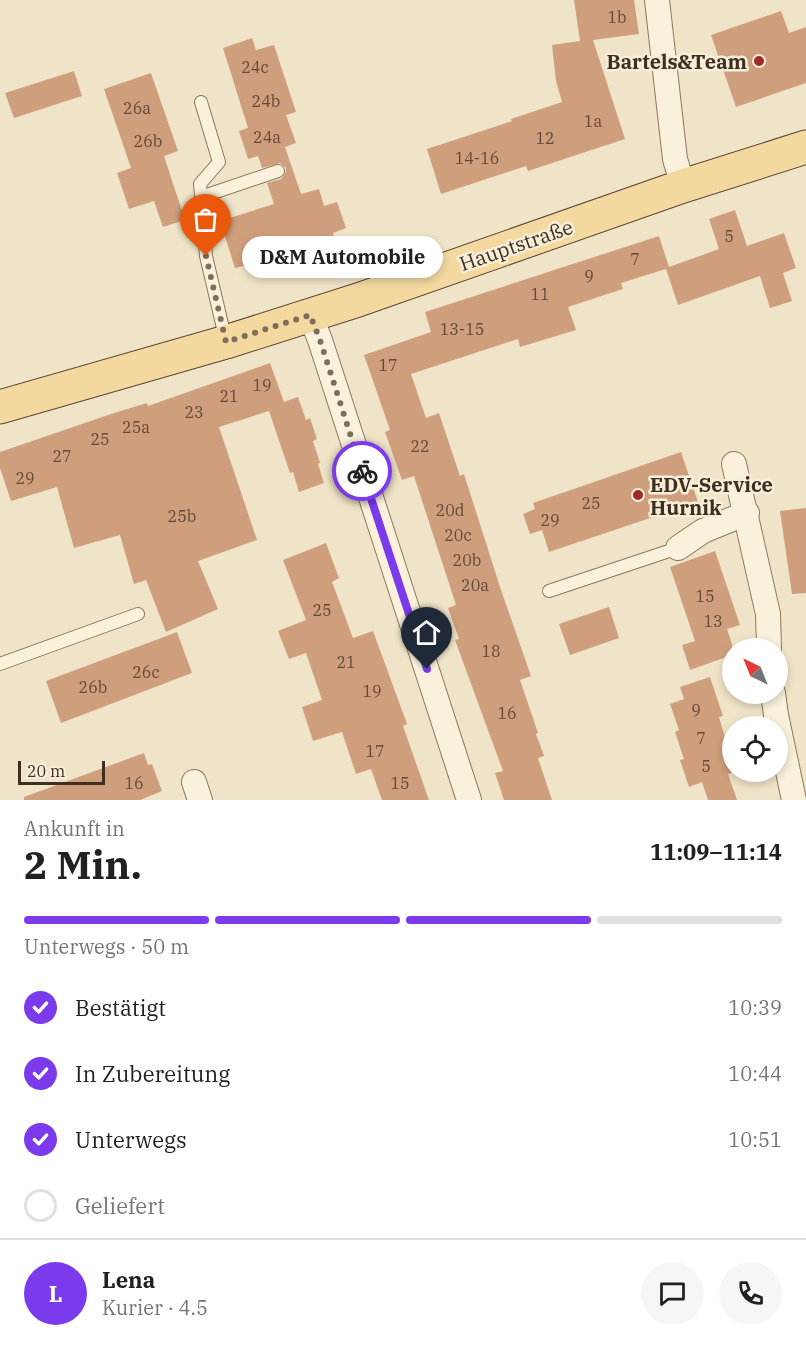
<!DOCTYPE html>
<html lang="de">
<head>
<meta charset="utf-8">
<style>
  body { margin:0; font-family:"IBM Plex Serif",serif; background:#f6f6f6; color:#202124; height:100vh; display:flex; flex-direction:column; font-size:22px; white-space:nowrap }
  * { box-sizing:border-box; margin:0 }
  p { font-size:20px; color:#757577 }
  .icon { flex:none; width:33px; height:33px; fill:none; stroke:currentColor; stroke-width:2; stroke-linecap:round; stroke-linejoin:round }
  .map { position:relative; height:800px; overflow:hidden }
  .drawer { display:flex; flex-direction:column; background:#fff; flex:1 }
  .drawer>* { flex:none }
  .needle { width:39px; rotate:317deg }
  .controls { position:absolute; left:722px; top:638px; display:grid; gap:12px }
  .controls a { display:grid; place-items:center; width:66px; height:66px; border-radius:50%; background:#fff; box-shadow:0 3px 9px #0003; font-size:30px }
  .scale { position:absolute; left:18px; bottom:15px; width:87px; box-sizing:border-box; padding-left:6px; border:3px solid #3d2e20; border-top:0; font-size:16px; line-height:21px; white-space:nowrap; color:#3d2e20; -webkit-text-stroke:4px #f7eed8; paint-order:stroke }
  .pin { position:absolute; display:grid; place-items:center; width:51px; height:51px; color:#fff; margin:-62px -26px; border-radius:50% 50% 50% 0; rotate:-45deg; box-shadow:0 0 6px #0007 }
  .pin .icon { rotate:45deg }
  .courier { position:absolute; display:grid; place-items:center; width:60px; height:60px; margin:-30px; border:4px solid #7c3aed; border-radius:50%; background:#fff; color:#222; box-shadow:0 2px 8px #0007 }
  .bubble { position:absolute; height:42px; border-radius:21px; background:#fff; box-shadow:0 3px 9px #0003; font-size:20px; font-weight:800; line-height:42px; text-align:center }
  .overview em { font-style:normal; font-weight:800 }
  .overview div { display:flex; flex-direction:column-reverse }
  .overview { display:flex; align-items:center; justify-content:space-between; height:102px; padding:0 24px }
  h1 { font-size:39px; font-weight:800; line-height:45px }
  .bar { display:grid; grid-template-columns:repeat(4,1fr); gap:9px 6px; align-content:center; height:72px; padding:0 24px }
  .bar i { height:8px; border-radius:4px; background:#e0e0e0 }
  .bar .current { background:#7c3aed }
  .bar p { grid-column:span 4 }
  .line { display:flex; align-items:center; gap:15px; padding:0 24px; border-top:2px solid #e0e0e0 }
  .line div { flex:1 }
  .round { display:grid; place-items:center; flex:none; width:63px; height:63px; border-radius:32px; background:#f6f6f6 }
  ol { padding:0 24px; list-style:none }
  li { display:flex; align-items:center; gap:18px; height:66px }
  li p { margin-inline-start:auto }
  li .icon { padding:6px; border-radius:50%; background:#7c3aed; color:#fff; stroke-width:4 }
  li:last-child { color:#757577 }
  li i { width:33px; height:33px; border:3px solid #e0e0e0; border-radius:50% }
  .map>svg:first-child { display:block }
</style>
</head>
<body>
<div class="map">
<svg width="806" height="800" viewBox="0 0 806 800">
  <rect width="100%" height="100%" fill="#f0e4c8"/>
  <!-- building -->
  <g fill="#cf9f7d">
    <path d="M 574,0 L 634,0 L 639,34 L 593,40 L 625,139 L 528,171 L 526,166 L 441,194 L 427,149 L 512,121 L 511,119 L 562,102 L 556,81 L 552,45 L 580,41 Z"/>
    <path d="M 781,11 L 789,33 L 806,27 L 806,83 L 736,107 L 711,35 Z"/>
    <path d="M 252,38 L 256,50 L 274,45 L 296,112 L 286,115 L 296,143 L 285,147 L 301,194 L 319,189 L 324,206 L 337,202 L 346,228 L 333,233 L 334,237 L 318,241 L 320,247 L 253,269 L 251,264 L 235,268 L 220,221 L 274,204 L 267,183 L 281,179 L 286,172 L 286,168 L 280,163 L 262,168 L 258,156 L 248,159 L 239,131 L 248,128 L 223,48 Z"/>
    <path d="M 74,71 L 82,96 L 14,118 L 5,93 Z"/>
    <path d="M 151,73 L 178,151 L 164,156 L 185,220 L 163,227 L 154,201 L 129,209 L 117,173 L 131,168 L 104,89 Z"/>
    <path d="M 735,210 L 747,246 L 784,233 L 796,268 L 783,273 L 792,301 L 770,308 L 760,276 L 678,305 L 666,269 L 621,283 L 623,289 L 568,307 L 576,330 L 520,347 L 518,339 L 411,374 L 426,418 L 439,413 L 460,476 L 464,474 L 501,590 L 531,676 L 520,680 L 538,733 L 536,734 L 544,756 L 538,758 L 552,800 L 504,800 L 495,773 L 503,771 L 455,640 L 459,639 L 448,608 L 456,605 L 414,476 L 402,480 L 385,432 L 390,430 L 364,355 L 431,332 L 425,312 L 659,236 L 669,267 L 719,249 L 709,219 Z"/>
    <path d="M 270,363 L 284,402 L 298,397 L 306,420 L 310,418 L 317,439 L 313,441 L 320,463 L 318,464 L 324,483 L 299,492 L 293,472 L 290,473 L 269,411 L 219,427 L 257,540 L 198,561 L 218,609 L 166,632 L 146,580 L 134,584 L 120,535 L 74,548 L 57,487 L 11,501 L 0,468 L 0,452 L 114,413 L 147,403 L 148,406 Z"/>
    <path d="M 681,452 L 698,502 L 549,552 L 542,530 L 530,534 L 523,514 L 535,509 L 533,503 Z"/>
    <path d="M 806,508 L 806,593 L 792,594 L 780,511 Z"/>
    <path d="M 326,543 L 339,578 L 332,582 L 353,638 L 373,631 L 407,724 L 403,726 L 429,800 L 382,800 L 371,769 L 356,774 L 342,732 L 313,741 L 302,707 L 322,700 L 306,653 L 289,659 L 278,631 L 306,620 L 283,560 Z"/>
    <path d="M 715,551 L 740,625 L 727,629 L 732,644 L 732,655 L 690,670 L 682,645 L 695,641 L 670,567 Z"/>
    <path d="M 609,607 L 619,638 L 570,655 L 559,624 Z"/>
    <path d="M 177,632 L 192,673 L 61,723 L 46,681 Z"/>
    <path d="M 710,677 L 723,716 L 719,717 L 727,744 L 723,745 L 732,773 L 728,774 L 737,800 L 708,800 L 702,782 L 689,787 L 680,760 L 684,759 L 675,732 L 679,730 L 670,704 L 684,699 L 680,687 Z"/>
    <path d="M 144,753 L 148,765 L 152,764 L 162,791 L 140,800 L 24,800 L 24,797 Z"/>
  </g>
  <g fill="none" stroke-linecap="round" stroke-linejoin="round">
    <defs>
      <g id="lane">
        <path d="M 201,102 L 219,162 L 200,184 L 206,256 L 226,341"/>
        <path d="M 201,197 L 278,171"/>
        <path d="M 549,591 L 678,548"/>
        <path d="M 0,664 L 138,614"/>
      </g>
      <g id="street">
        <path d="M 657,0 L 675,159 L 683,186"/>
        <path d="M 310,315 L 320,340 L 469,800"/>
        <path d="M 734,464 L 768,614 L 769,648"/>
        <path d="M 678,548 L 703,531 L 747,513"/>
        <path d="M 773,693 L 776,715 L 794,800"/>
        <path d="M 194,782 L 200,800"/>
      </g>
      <path id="primary" d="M 0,407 L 226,342 L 358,300 L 683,186 L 806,147"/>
    </defs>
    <!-- lane casing -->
    <use href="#lane" stroke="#8d765c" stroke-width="14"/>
    <!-- street casing -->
    <use href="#street" stroke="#8d765c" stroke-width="26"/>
    <!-- primary casing -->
    <use href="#primary" stroke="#5b4430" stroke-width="35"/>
    <!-- lane -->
    <use href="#lane" stroke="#faf1dc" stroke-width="12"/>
    <!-- street -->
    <use href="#street" stroke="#faf1dc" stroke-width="24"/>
    <!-- primary -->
    <use href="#primary" stroke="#f3d9a0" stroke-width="33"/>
  </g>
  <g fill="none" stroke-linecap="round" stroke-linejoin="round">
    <!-- done -->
    <path stroke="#7c6e5b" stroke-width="6" stroke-dasharray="0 10.8" d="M 206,256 L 226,342 L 310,315 L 320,340 L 362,471"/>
    <!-- route -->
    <path stroke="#7c3aed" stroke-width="8" d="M 362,471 L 427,669"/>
  </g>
  <!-- markers -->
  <g fill="#9e2a2b" stroke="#f7eed8" stroke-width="2">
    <circle cx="759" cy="61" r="6"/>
    <circle cx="638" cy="495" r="6"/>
  </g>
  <g text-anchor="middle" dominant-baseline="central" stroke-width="5" stroke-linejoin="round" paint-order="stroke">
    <!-- number labels -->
    <g font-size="16" fill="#624a37">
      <text x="617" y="17">1b</text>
      <text x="255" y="67">24c</text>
      <text x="266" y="101">24b</text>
      <text x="137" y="108">26a</text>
      <text x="593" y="121">1a</text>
      <text x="267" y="137">24a</text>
      <text x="545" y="138">12</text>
      <text x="148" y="141">26b</text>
      <text x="477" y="158">14-16</text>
      <text x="729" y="236">5</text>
      <text x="635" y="259">7</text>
      <text x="589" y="276">9</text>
      <text x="540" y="294">11</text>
      <text x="462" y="329">13-15</text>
      <text x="388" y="365">17</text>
      <text x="262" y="385">19</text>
      <text x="229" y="396">21</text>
      <text x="194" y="412">23</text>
      <text x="136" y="427">25a</text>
      <text x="100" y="439">25</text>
      <text x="420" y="446">22</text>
      <text x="62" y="456">27</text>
      <text x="25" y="478">29</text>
      <text x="591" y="503">25</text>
      <text x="450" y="510">20d</text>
      <text x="182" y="516">25b</text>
      <text x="550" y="520">29</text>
      <text x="458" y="535">20c</text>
      <text x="467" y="560">20b</text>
      <text x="475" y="585">20a</text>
      <text x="705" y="596">15</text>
      <text x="322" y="610">25</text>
      <text x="713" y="621">13</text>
      <text x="491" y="651">18</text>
      <text x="346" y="662">21</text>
      <text x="146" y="672">26c</text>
      <text x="93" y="687">26b</text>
      <text x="372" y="691">19</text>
      <text x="696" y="710">9</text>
      <text x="507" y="713">16</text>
      <text x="701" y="738">7</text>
      <text x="375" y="751">17</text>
      <text x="706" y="766">5</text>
      <text x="134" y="783">16</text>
      <text x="400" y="783">15</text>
    </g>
    <!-- poi labels -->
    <g font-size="20" font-weight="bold" fill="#3d2e20" stroke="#f7eed8" text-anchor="end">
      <text x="747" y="61">Bartels&amp;Team</text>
      <text x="650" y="484" text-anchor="start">EDV-Service<tspan x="650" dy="23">Hurnik</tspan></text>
    </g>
    <!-- street labels -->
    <g font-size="20" fill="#3d2e20" stroke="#f7eed8">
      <text transform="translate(516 245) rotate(-19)">Hauptstraße</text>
    </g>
  </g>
</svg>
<div class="controls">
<a><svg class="needle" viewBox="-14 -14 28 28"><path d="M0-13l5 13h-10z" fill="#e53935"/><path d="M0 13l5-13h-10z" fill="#757577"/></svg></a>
<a><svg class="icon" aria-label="locate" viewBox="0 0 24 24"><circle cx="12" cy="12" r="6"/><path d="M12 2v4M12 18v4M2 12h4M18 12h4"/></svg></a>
</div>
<div class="scale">20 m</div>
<div class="pin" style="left:206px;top:256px;background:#ea580c"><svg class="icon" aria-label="bag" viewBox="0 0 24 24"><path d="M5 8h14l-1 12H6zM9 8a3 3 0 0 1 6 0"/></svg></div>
<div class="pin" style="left:427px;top:669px;background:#1f2937"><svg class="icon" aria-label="home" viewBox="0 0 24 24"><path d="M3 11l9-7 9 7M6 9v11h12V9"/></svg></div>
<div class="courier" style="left:362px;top:471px"><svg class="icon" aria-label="bike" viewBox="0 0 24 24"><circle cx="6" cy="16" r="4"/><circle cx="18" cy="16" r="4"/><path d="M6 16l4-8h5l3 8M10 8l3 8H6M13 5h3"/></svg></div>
<div class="bubble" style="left:242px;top:236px;width:201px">D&amp;M Automobile</div>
</div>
<section class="drawer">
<div class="overview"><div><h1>2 Min.</h1><p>Ankunft in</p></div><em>11:09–11:14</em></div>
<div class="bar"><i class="current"></i><i class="current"></i><i class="current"></i><i></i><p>Unterwegs · 50 m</p></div>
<ol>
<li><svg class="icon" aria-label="check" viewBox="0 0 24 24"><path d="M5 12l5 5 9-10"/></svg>Bestätigt<p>10:39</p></li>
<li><svg class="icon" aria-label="check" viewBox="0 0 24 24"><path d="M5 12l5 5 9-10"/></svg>In Zubereitung<p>10:44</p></li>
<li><svg class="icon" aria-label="check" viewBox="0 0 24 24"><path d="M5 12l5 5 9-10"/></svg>Unterwegs<p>10:51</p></li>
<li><i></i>Geliefert</li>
</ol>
<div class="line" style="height:108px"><b class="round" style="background:#7c3aed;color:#fff">L</b><div><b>Lena</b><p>Kurier · 4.5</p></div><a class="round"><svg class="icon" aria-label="chat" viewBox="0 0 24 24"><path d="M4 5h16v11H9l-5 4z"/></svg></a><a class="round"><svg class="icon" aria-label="phone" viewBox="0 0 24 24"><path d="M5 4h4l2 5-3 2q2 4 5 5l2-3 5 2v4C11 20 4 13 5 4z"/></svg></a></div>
</section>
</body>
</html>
